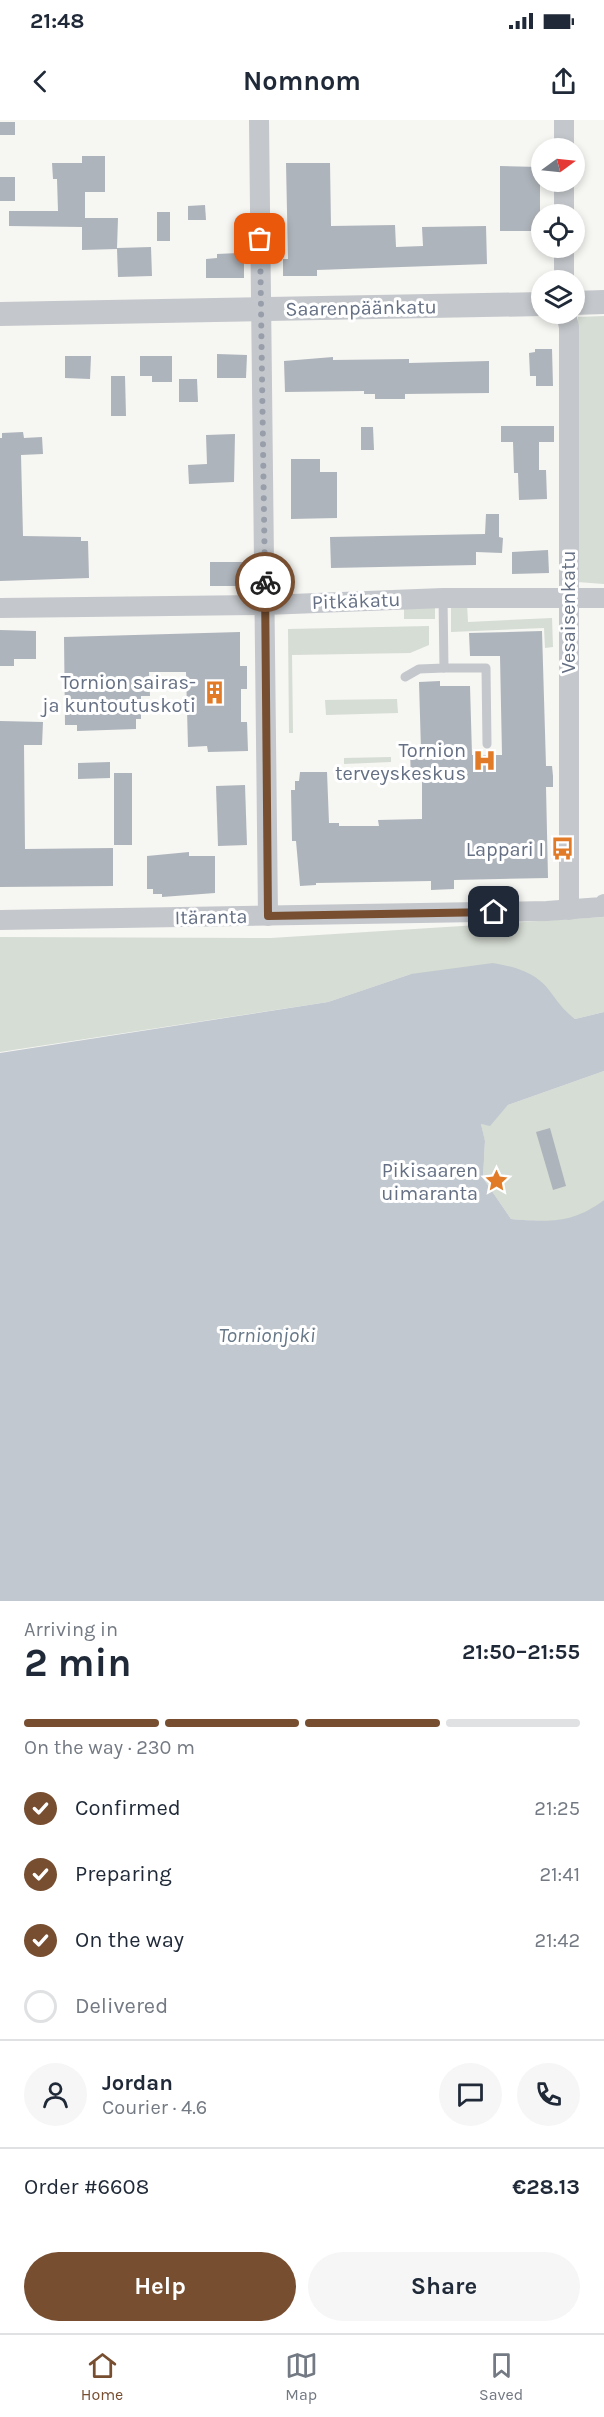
<!DOCTYPE html>
<html lang="en">
<head>
<meta charset="utf-8">
<style>
  body { margin:0; font-family:Karla,sans-serif; background:#f6f6f7; color:#1f2937; height:100vh; display:flex; flex-direction:column; font-size:22px; white-space:nowrap }
  * { box-sizing:border-box; margin:0 }
  p { font-size:20px; color:#747a83 }
  .icon { flex:none; width:33px; height:33px; fill:none; stroke:currentColor; stroke-width:2; stroke-linecap:round; stroke-linejoin:round }
  .map { position:relative; height:1481px; overflow:hidden }
  .drawer { display:flex; flex-direction:column; background:#fff; flex:1 }
  .drawer>* { flex:none }
  .needle { width:39px; rotate:75deg }
  .fabs { position:absolute; left:531px; top:18px; display:grid; gap:12px }
  .fabs a { display:grid; place-items:center; width:54px; height:54px; border-radius:50%; background:#fff; box-shadow:0 3px 9px #0003; font-size:30px }
  .pin { position:absolute; display:grid; place-items:center; width:51px; height:51px; color:#fff; margin:-26px; border-radius:12px; box-shadow:0 3px 9px #0006 }
  .courier { position:absolute; display:grid; place-items:center; width:60px; height:60px; margin:-30px; border:4px solid #774e30; border-radius:50%; background:#fff; color:#222; box-shadow:0 2px 8px #0007 }
  .overview em { font-style:normal; font-weight:700 }
  .overview div { display:flex; flex-direction:column-reverse }
  .overview { display:flex; align-items:center; justify-content:space-between; height:102px; padding:0 24px }
  h1 { font-size:39px; font-weight:700; line-height:45px }
  .bar { display:grid; grid-template-columns:repeat(4,1fr); gap:9px 6px; align-content:center; height:72px; padding:0 24px }
  .bar i { height:8px; border-radius:4px; background:#e0e1e3 }
  .bar .active { background:#774e30 }
  .bar p { grid-column:span 4 }
  .line { display:flex; align-items:center; gap:15px; padding:0 24px; border-top:2px solid #e0e1e3 }
  .line div { flex:1 }
  .round { display:grid; place-items:center; flex:none; width:63px; height:63px; border-radius:32px; background:#f6f6f7 }
  ol { padding:0 24px; list-style:none }
  li { display:flex; align-items:center; gap:18px; height:66px }
  li p { margin-inline-start:auto }
  li .icon { padding:6px; border-radius:50%; background:#774e30; color:#fff; stroke-width:4 }
  li:last-child { color:#747a83 }
  li i { width:33px; height:33px; border:3px solid #e0e1e3; border-radius:50% }
  .button { display:flex; gap:12px; margin-top:auto; padding:12px 24px }
  .button a { flex:1; height:69px; border-radius:36px; background:#774e30; color:#fff; font-size:24px; font-weight:700; line-height:69px; text-align:center }
  .button a+a { background:#f6f6f7; color:#1f2937 }
  .status { display:flex; justify-content:space-between; align-items:center; height:42px; padding:0 30px; background:#fff; direction:ltr }
  .status svg { height:16px; fill:currentColor }
  header { display:flex; justify-content:space-between; align-items:center; height:78px; padding:0 24px; background:#fff; font-size:27px; font-weight:700 }
  .menu { display:flex; justify-content:space-around; align-items:center; height:84px; border-top:2px solid #e0e1e3; background:#fff; font-size:16px; color:#747a83 }
  .menu a { display:grid; justify-items:center; gap:3px }
  .menu .active { color:#774e30 }
  .map>svg:first-child { display:block }
</style>
</head>
<body>
<div class="status"><b>21:48</b><svg viewBox="0 0 49 12"><path d="M0 12V9h3v3zM5 12V6h3v6zM10 12V3h3v9zM15 12V0h3v12zM26 1h20v11H26zM47 4h2v5h-2z"/></svg></div>
<header><svg class="icon" aria-label="back" viewBox="0 0 24 24"><path d="M15 5l-7 7 7 7"/></svg>Nomnom<svg class="icon" aria-label="share" viewBox="0 0 24 24"><path d="M12 15V3M7 8l5-5 5 5M5 13v7h14v-7"/></svg></header>
<div class="map">
<svg width="604" height="1481" viewBox="0 0 604 1481">
  <rect width="100%" height="100%" fill="#f6f6f3"/>
  <!-- green -->
  <g fill="#d6ddd4">
    <path d="M 604,196 L 604,464 L 577,462 L 578,197 Z"/>
    <path d="M 467,484 L 468,502 L 552,498 L 553,527 L 545,528 L 544,508 L 451,512 L 451,485 Z"/>
    <rect x="404" y="485" width="31" height="14"/>
    <path d="M 429,506 L 429,525 L 410,533 L 292,535 L 293,613 L 289,613 L 288,509 Z"/>
    <path d="M 397,579 L 398,593 L 326,595 L 325,580 Z"/>
    <path d="M 391,637 L 391,642 L 344,644 L 344,638 Z"/>
    <path d="M 604,797 L 604,892 L 575,899 L 560,889 L 548,870 L 411,854 L 328,882 L 0,932 L 0,817 L 271,818 Z"/>
    <path d="M 604,951 L 604,1080 C 598,1085 591,1092 584,1095 C 566,1104 532,1101 511,1099 L 483,1058 L 485,1022 L 481,1004 L 490,1005 L 508,985 Z"/>
  </g>
  <!-- water -->
  <path fill="#c1c8cf" d="M 493,843 C 515,847 535,852 549,870 C 558,882 563,890 575,899 L 604,892 L 604,951 L 508,985 L 490,1006 L 481,1004 L 485,1021 L 483,1058 L 511,1099 C 550,1102 572,1104 604,1080 L 604,1481 L 0,1481 L 0,933 L 328,882 L 411,854 Z"/>
  <!-- building -->
  <g fill="#aeb4bb">
    <rect x="0" y="2" width="15" height="13"/>
    <path d="M 82,36 L 105,36 L 105,72 L 85,72 L 85,98 L 118,98 L 117,128 L 151,127 L 152,156 L 118,157 L 117,129 L 82,130 L 82,107 L 9,106 L 9,91 L 58,91 L 57,59 L 53,59 L 52,43 L 82,43 Z"/>
    <path d="M 286,43 L 330,43 L 331,106 L 395,105 L 396,127 L 423,126 L 422,107 L 486,106 L 487,144 L 317,150 L 317,156 L 283,156 L 283,139 L 288,139 Z"/>
    <path d="M 500,46 L 540,47 L 540,111 L 500,111 Z"/>
    <rect x="0" y="57" width="15" height="24"/>
    <path d="M 205,85 L 206,100 L 188,100 L 188,86 Z"/>
    <rect x="157" y="92" width="13" height="29"/>
    <path d="M 238,133 L 238,138 L 244,138 L 244,158 L 206,158 L 206,139 L 217,138 L 217,134 Z"/>
    <path d="M 535,229 L 552,229 L 553,266 L 536,266 L 536,256 L 530,256 L 529,233 L 535,232 Z"/>
    <path d="M 217,234 L 247,235 L 246,258 L 217,258 Z"/>
    <path d="M 65,236 L 91,236 L 90,259 L 65,258 Z"/>
    <path d="M 140,236 L 172,236 L 172,262 L 152,262 L 152,256 L 140,256 Z"/>
    <path d="M 333,237 L 333,240 L 409,239 L 409,243 L 489,241 L 489,273 L 405,274 L 405,279 L 375,279 L 375,274 L 364,274 L 364,271 L 285,272 L 284,241 Z"/>
    <path d="M 111,256 L 125,256 L 126,296 L 111,296 Z"/>
    <path d="M 179,259 L 197,259 L 198,282 L 179,282 Z"/>
    <path d="M 501,306 L 554,306 L 554,322 L 539,322 L 539,350 L 546,350 L 547,379 L 519,380 L 518,353 L 514,353 L 513,322 L 501,322 Z"/>
    <path d="M 361,307 L 373,307 L 374,330 L 361,330 Z"/>
    <path d="M 23,312 L 24,318 L 42,317 L 43,334 L 21,335 L 23,416 L 81,417 L 81,421 L 88,421 L 89,458 L 0,461 L 0,318 L 2,318 L 2,313 Z"/>
    <path d="M 235,314 L 234,362 L 189,364 L 188,345 L 207,344 L 206,315 Z"/>
    <path d="M 291,339 L 320,339 L 320,352 L 337,352 L 337,398 L 291,399 Z"/>
    <path d="M 486,394 L 499,394 L 499,417 L 503,418 L 502,433 L 476,432 L 476,445 L 331,448 L 330,417 L 485,414 Z"/>
    <path d="M 548,430 L 549,453 L 512,454 L 512,432 Z"/>
    <rect x="210" y="442" width="37" height="24"/>
    <path d="M 0,510 L 36,511 L 36,539 L 14,539 L 14,546 L 0,546 Z"/>
    <path d="M 542,511 L 546,646 L 552,646 L 553,656 L 553,667 L 546,667 L 548,758 L 454,760 L 454,769 L 431,770 L 431,761 L 316,763 L 316,765 L 300,766 L 296,721 L 292,721 L 291,670 L 295,670 L 295,661 L 299,661 L 300,652 L 327,652 L 329,703 L 339,703 L 339,706 L 379,706 L 378,700 L 422,699 L 422,660 L 411,661 L 410,630 L 421,630 L 419,562 L 440,561 L 440,566 L 470,566 L 472,635 L 502,635 L 500,536 L 470,536 L 469,513 Z"/>
    <path d="M 240,512 L 240,546 L 247,546 L 247,569 L 241,569 L 241,602 L 247,602 L 248,631 L 208,632 L 207,626 L 188,627 L 186,552 L 149,552 L 150,576 L 141,576 L 141,599 L 136,599 L 136,609 L 77,611 L 77,605 L 65,605 L 64,517 Z"/>
    <path d="M 0,601 L 43,602 L 42,625 L 24,625 L 25,729 L 113,728 L 113,766 L 0,767 Z"/>
    <path d="M 110,642 L 110,658 L 78,659 L 78,643 Z"/>
    <rect x="114" y="653" width="18" height="72"/>
    <path d="M 245,665 L 247,725 L 218,726 L 216,666 Z"/>
    <path d="M 189,732 L 189,736 L 215,736 L 215,773 L 162,777 L 162,774 L 153,774 L 153,769 L 147,769 L 147,736 Z"/>
    <path d="M 550,1008 L 566,1066 L 553,1070 L 536,1012 Z"/>
  </g>
  <g fill="none" stroke-linecap="round" stroke-linejoin="round">
    <!-- service -->
    <g stroke="#c4c7cb" stroke-width="9">
      <path d="M 444,548 L 486,548 L 487,624"/>
      <path d="M 405,557 L 419,549 L 444,548 L 443,478"/>
    </g>
    <!-- minor -->
    <g stroke="#c4c7cb" stroke-width="20">
      <path d="M 259,0 L 268,796"/>
      <path d="M 564,0 L 564,28"/>
      <path d="M 564,62 L 564,94"/>
      <path d="M 564,128 L 564,160"/>
      <path d="M 566,194 L 569,207 L 569,790"/>
      <path d="M 0,488 L 266,485 L 443,478 L 604,478"/>
      <path d="M 0,800 L 547,791 L 602,787 L 604,784"/>
    </g>
    <!-- tertiary -->
    <g stroke="#c4c7cb" stroke-width="24">
      <path d="M 574,183 L 604,182"/>
      <path d="M 0,194 L 542,184"/>
    </g>
  </g>
  <g fill="none" stroke-linecap="round" stroke-linejoin="round">
    <!-- done -->
    <path stroke="#989fab" stroke-width="6" stroke-dasharray="0 10.8" d="M 260,119 L 265,462"/>
    <!-- route -->
    <path stroke="#774e30" stroke-width="8" d="M 265,462 L 268,796 L 494,792"/>
  </g>
  <!-- icons -->
  <defs>
    <symbol id="building-bare" viewBox="-9 -9 18 18"><path d="M-4-6H4V6H1V3H-1V6H-4ZM-2.5-4.3h1.7v1.8h-1.7ZM.8-4.3h1.7v1.8H.8ZM-2.5-1h1.7V.8h-1.7ZM.8-1h1.7V.8H.8Z" fill="#e27b27" stroke="#fff" stroke-width="2.5" paint-order="stroke"/></symbol>
    <symbol id="hospital-bare" viewBox="-9 -9 18 18"><path d="M-5-5h3v3.5h4V-5h3V5h-3V1.5h-4V5h-3Z" fill="#e27b27" stroke="#fff" stroke-width="2.5" paint-order="stroke"/></symbol>
    <symbol id="bus-bare" viewBox="-9 -9 18 18"><path d="M-5-6H5V4H4V6H2V4H-2V6H-4V4H-5ZM-3.5-4V0h7V-4ZM-3.5 1.2v1.5H-2V1.2ZM2 1.2v1.5H3.5V1.2Z" fill="#e27b27" stroke="#fff" stroke-width="2.5" paint-order="stroke"/></symbol>
    <symbol id="sight-bare" viewBox="-9 -9 18 18"><path d="M0-6L1.8-2.2L6-1.7L2.9 1.2L3.7 5.4L0 3.3L-3.7 5.4L-2.9 1.2L-6-1.7L-1.8-2.2Z" fill="#e27b27" stroke="#fff" stroke-width="2.5" paint-order="stroke"/></symbol>
  </defs>
  <g fill-rule="evenodd">
    <use href="#building-bare" x="198" y="556" width="33" height="33"/>
    <use href="#hospital-bare" x="468" y="624" width="33" height="33"/>
    <use href="#bus-bare" x="546" y="712" width="33" height="33"/>
    <use href="#sight-bare" x="480" y="1044" width="33" height="33"/>
  </g>
  <g text-anchor="middle" dominant-baseline="central" stroke-width="6" stroke-linejoin="round" paint-order="stroke">
    <!-- street labels -->
    <g font-size="20" fill="#657084" stroke="#fff">
      <text transform="translate(361 188) rotate(-1)">Saarenpäänkatu</text>
      <text transform="translate(356 481) rotate(-2)">Pitkäkatu</text>
      <text transform="translate(568 492) rotate(-90)">Vesaisenkatu</text>
      <text transform="translate(211 797) rotate(-1)">Itäranta</text>
    </g>
    <!-- poi labels -->
    <g font-size="20" fill="#657084" stroke="#fff" text-anchor="end">
      <text x="196" y="562">Tornion sairas-<tspan x="196" dy="23">ja kuntoutuskoti</tspan></text>
      <text x="466" y="630">Tornion<tspan x="466" dy="23">terveyskeskus</tspan></text>
      <text x="544" y="729">Lappari I</text>
      <text x="478" y="1050">Pikisaaren<tspan x="478" dy="23">uimaranta</tspan></text>
    </g>
    <!-- water labels -->
    <g font-size="21" font-style="italic" fill="#667787" stroke="#fff">
      <text x="267" y="1215">Tornionjoki</text>
    </g>
  </g>
</svg>
<div class="fabs">
<a><svg class="needle" viewBox="-14 -14 28 28"><path d="M0-13l5 13h-10z" fill="#e53935"/><path d="M0 13l5-13h-10z" fill="#747a83"/></svg></a>
<a><svg class="icon" aria-label="locate" viewBox="0 0 24 24"><circle cx="12" cy="12" r="6"/><path d="M12 2v4M12 18v4M2 12h4M18 12h4"/></svg></a>
<a><svg class="icon" aria-label="layers" viewBox="0 0 24 24"><path d="M12 4l9 5-9 5-9-5zM3 14l9 5 9-5"/></svg></a>
</div>
<div class="pin" style="left:260px;top:119px;background:#ea580c"><svg class="icon" aria-label="bag" viewBox="0 0 24 24"><path d="M5 8h14l-1 12H6zM9 8a3 3 0 0 1 6 0"/></svg></div>
<div class="pin" style="left:494px;top:792px;background:#1f2937"><svg class="icon" aria-label="home" viewBox="0 0 24 24"><path d="M3 11l9-7 9 7M6 9v11h12V9"/></svg></div>
<div class="courier" style="left:265px;top:462px"><svg class="icon" aria-label="bike" viewBox="0 0 24 24"><circle cx="6" cy="16" r="4"/><circle cx="18" cy="16" r="4"/><path d="M6 16l4-8h5l3 8M10 8l3 8H6M13 5h3"/></svg></div>
</div>
<section class="drawer">
<div class="overview"><div><h1>2 min</h1><p>Arriving in</p></div><em>21:50–21:55</em></div>
<div class="bar"><i class="active"></i><i class="active"></i><i class="active"></i><i></i><p>On the way · 230 m</p></div>
<ol>
<li><svg class="icon" aria-label="check" viewBox="0 0 24 24"><path d="M5 12l5 5 9-10"/></svg>Confirmed<p>21:25</p></li>
<li><svg class="icon" aria-label="check" viewBox="0 0 24 24"><path d="M5 12l5 5 9-10"/></svg>Preparing<p>21:41</p></li>
<li><svg class="icon" aria-label="check" viewBox="0 0 24 24"><path d="M5 12l5 5 9-10"/></svg>On the way<p>21:42</p></li>
<li><i></i>Delivered</li>
</ol>
<div class="line" style="height:108px"><a class="round"><svg class="icon" aria-label="person" viewBox="0 0 24 24"><circle cx="12" cy="8" r="4"/><path d="M4 21q1-7 8-7t8 7"/></svg></a><div><b>Jordan</b><p>Courier · 4.6</p></div><a class="round"><svg class="icon" aria-label="chat" viewBox="0 0 24 24"><path d="M4 5h16v11H9l-5 4z"/></svg></a><a class="round"><svg class="icon" aria-label="phone" viewBox="0 0 24 24"><path d="M5 4h4l2 5-3 2q2 4 5 5l2-3 5 2v4C11 20 4 13 5 4z"/></svg></a></div>
<div class="line" style="height:78px"><div>Order #6608</div><b>€28.13</b></div>
<div class="button"><a>Help</a><a>Share</a></div>
</section>
<nav class="menu">
<a class="active"><svg class="icon" aria-label="home" viewBox="0 0 24 24"><path d="M3 11l9-7 9 7M6 9v11h12V9"/></svg>Home</a>
<a><svg class="icon" aria-label="map" viewBox="0 0 24 24"><path d="M3 6l6-2 6 2 6-2v14l-6 2-6-2-6 2zM9 4v14M15 6v14"/></svg>Map</a>
<a><svg class="icon" aria-label="saved" viewBox="0 0 24 24"><path d="M7 4h10v16l-5-4-5 4z"/></svg>Saved</a>
</nav>
</body>
</html>
